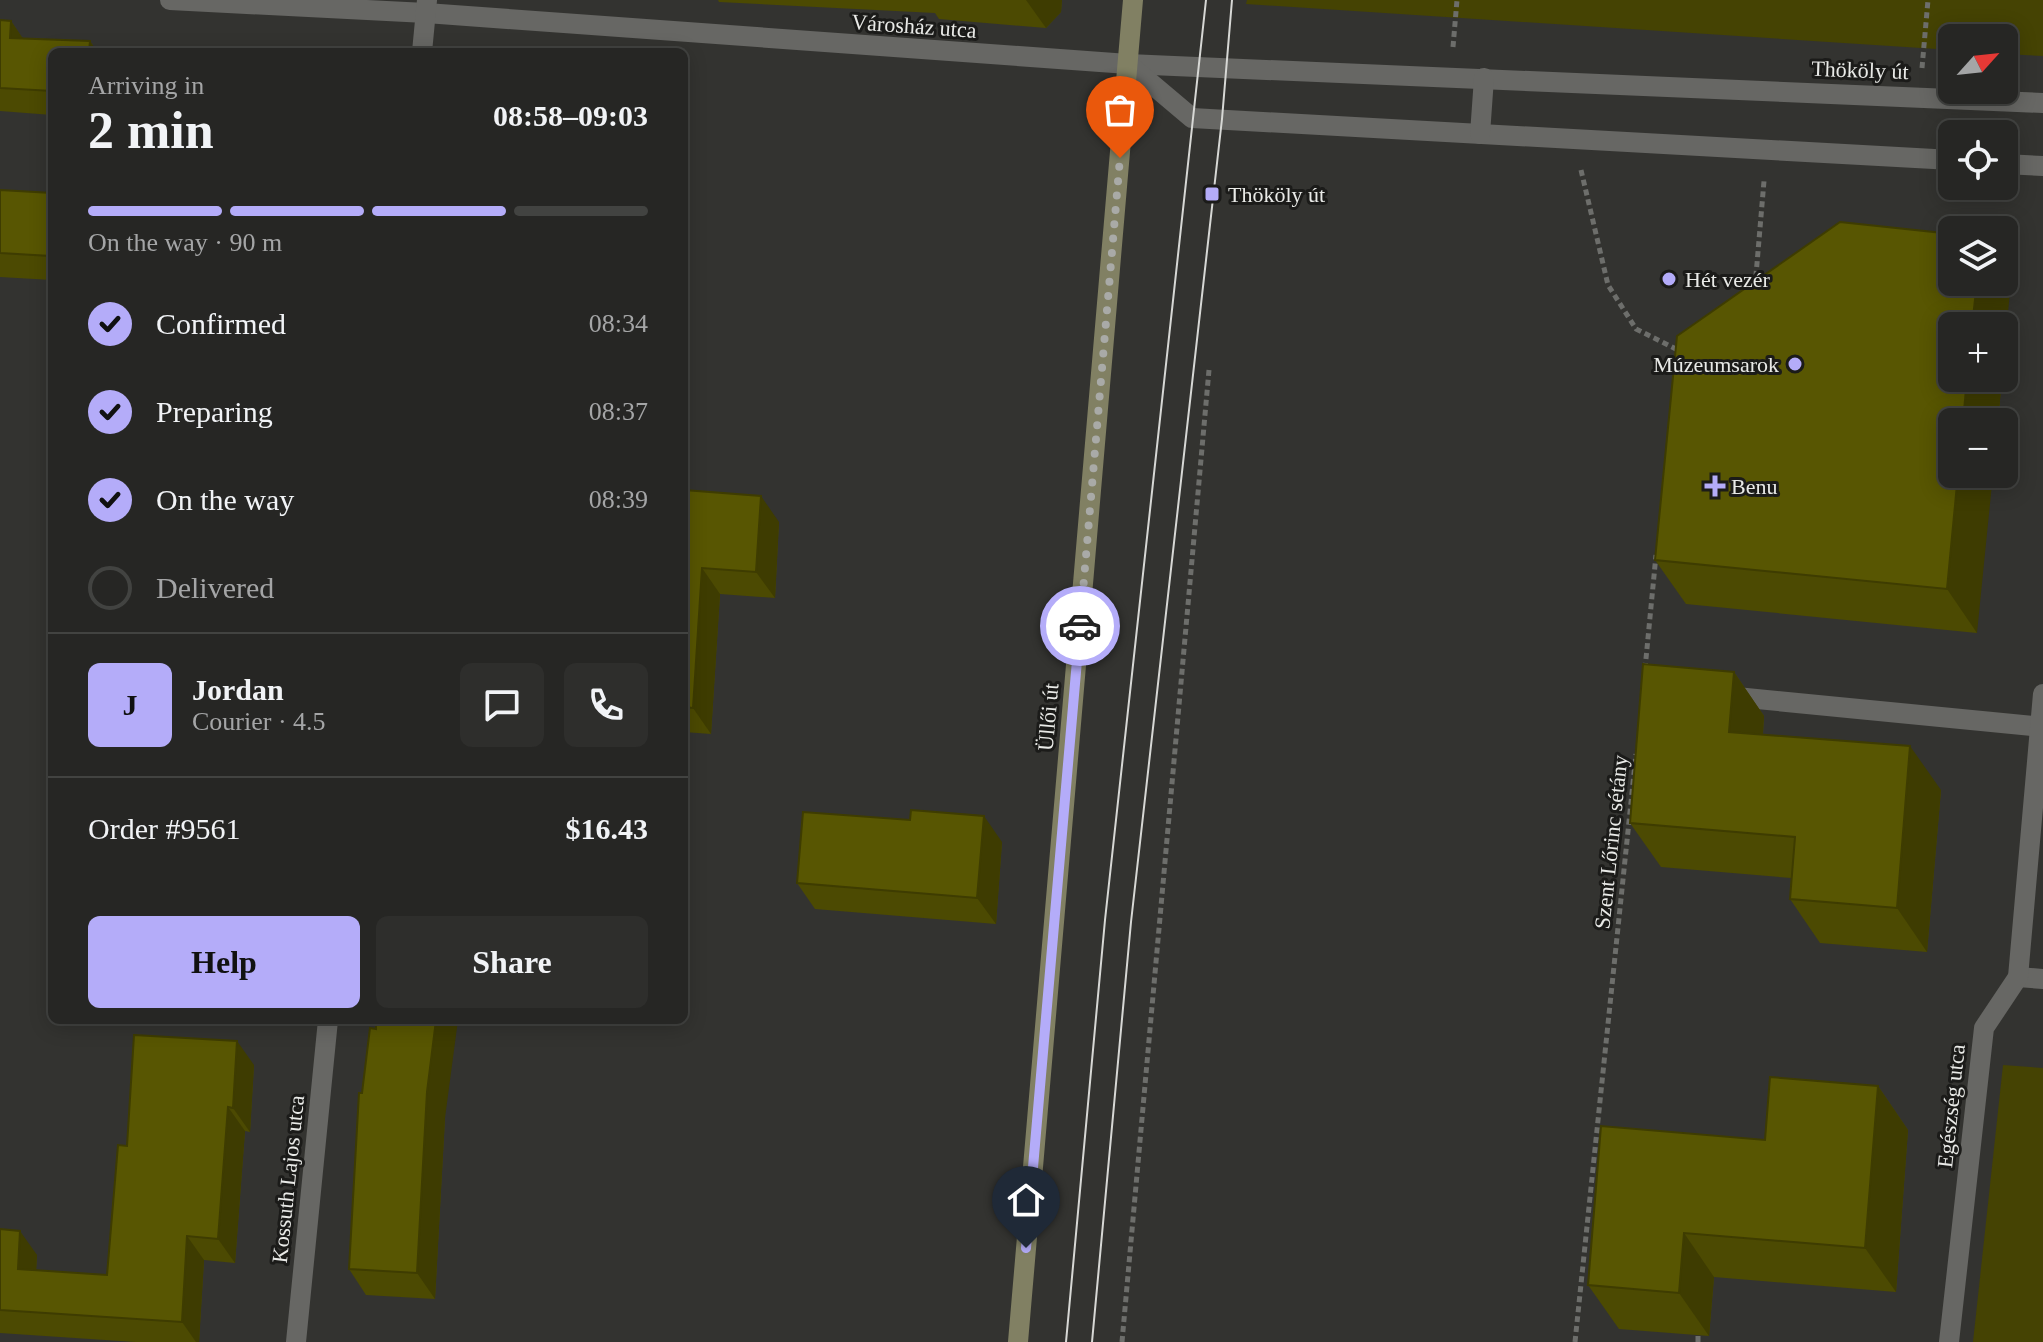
<!DOCTYPE html>
<html lang="en">
<head>
<meta charset="utf-8">
<style>
  body { margin:0; font-family:Georgia,serif; background:#2e2e2c; color:#f1f3f6; height:100vh; display:flex; flex-direction:column; font-size:30px; white-space:nowrap }
  * { box-sizing:border-box; margin:0 }
  p { font-size:26px; color:#a4a5a6 }
  .icon { flex:none; width:44px; height:44px; fill:none; stroke:currentColor; stroke-width:2; stroke-linecap:round; stroke-linejoin:round }
  .map { position:relative; flex:1; overflow:hidden }
  .sheet { position:absolute; left:48px; top:48px; width:640px; height:976px; display:flex; flex-direction:column; background:#262624; border-radius:12px; box-shadow:0 4px 20px #0003,0 0 0 2px #424341 }
  .sheet>* { flex:none }
  .needle { width:52px; rotate:63deg }
  .fabs { position:absolute; left:1938px; top:24px; display:grid; gap:16px }
  .fabs a { display:grid; place-items:center; width:80px; height:80px; border-radius:12px; background:#262624; box-shadow:0 4px 20px #0003,0 0 0 2px #424341; font-size:40px }
  .pin { position:absolute; display:grid; place-items:center; width:68px; height:68px; color:#fff; margin:-82px -34px; border-radius:50% 50% 50% 0; rotate:-45deg; box-shadow:0 0 8px #0007 }
  .pin .icon { rotate:45deg }
  .courier { position:absolute; display:grid; place-items:center; width:80px; height:80px; margin:-40px; border:6px solid #b4acf9; border-radius:50%; background:#fff; color:#222; box-shadow:0 2px 10px #0007 }
  .summary em { font-style:normal; font-weight:700 }
  .summary div { display:flex; flex-direction:column-reverse }
  .summary { display:flex; align-items:center; justify-content:space-between; height:136px; padding:0 40px }
  h1 { font-size:52px; font-weight:700; line-height:60px }
  .bar { display:grid; grid-template-columns:repeat(4,1fr); gap:12px 8px; align-content:center; height:96px; padding:0 40px }
  .bar i { height:10px; border-radius:6px; background:#424341 }
  .bar .active { background:#b4acf9 }
  .bar p { grid-column:span 4 }
  .line { display:flex; align-items:center; gap:20px; padding:0 40px; border-top:2px solid #424341 }
  .line div { flex:1 }
  .round { display:grid; place-items:center; flex:none; width:84px; height:84px; border-radius:12px; background:#2e2e2c }
  ol { padding:0 40px; list-style:none }
  li { display:flex; align-items:center; gap:24px; height:88px }
  li p { margin-inline-start:auto }
  li .icon { padding:8px; border-radius:50%; background:#b4acf9; color:#111; stroke-width:4 }
  li:last-child { color:#a4a5a6 }
  li i { width:44px; height:44px; border:4px solid #424341; border-radius:50% }
  .button { display:flex; gap:16px; margin-top:auto; padding:16px 40px }
  .button a { flex:1; height:92px; border-radius:12px; background:#b4acf9; color:#111; font-size:32px; font-weight:700; line-height:92px; text-align:center }
  .button a+a { background:#2e2e2c; color:#f1f3f6 }
  .map>svg:first-child { display:block }
</style>
</head>
<body>
<div class="map">
<svg width="2043" height="1342" viewBox="0 0 2043 1342">
  <rect width="100%" height="100%" fill="#333330"/>
  <!-- green -->
  <g fill="#454303">
    <path d="M 1247,0 L 2043,0 L 2043,56 L 2004,54 L 2004,38 L 1952,38 L 1952,50 L 1246,4 Z"/>
    <path d="M 2003,1065 L 2043,1068 L 2043,1342 L 1973,1342 Z"/>
  </g>
  <g fill="none" stroke-linecap="round" stroke-linejoin="round">
    <!-- path -->
    <g stroke="#6d6e6b" stroke-width="5" stroke-dasharray="6 4" stroke-linecap="butt">
      <path d="M 1453,47 L 1457,0"/>
      <path d="M 1922,68 L 1928,0"/>
      <path d="M 1581,170 L 1608,285 L 1636,329 L 1678,350"/>
      <path d="M 1755,287 L 1764,181"/>
      <path d="M 1645,669 L 1656,555"/>
      <path d="M 1122,1342 L 1209,370"/>
      <path d="M 1575,1342 L 1636,754"/>
      <path d="M 1698,1342 L 1698,1335"/>
    </g>
    <!-- service -->
    <g stroke="#676764" stroke-width="20">
      <path d="M 1726,696 L 2043,727"/>
      <path d="M 2018,977 L 2043,979"/>
    </g>
    <!-- minor -->
    <g stroke="#676764" stroke-width="20">
      <path d="M 170,0 L 426,13 L 1128,64 L 2043,103"/>
      <path d="M 422,52 L 427,0"/>
      <path d="M 1128,64 L 1192,118 L 1952,160"/>
      <path d="M 1480,134 L 1484,78"/>
      <path d="M 2004,164 L 2043,166"/>
      <path d="M 296,1342 L 328,1020"/>
      <path d="M 1949,1342 L 1984,1028 L 2018,977 L 2043,694"/>
    </g>
    <!-- secondary -->
    <path stroke="#818063" stroke-width="20" d="M 1018,1342 L 1133,0"/>
    <!-- tram -->
    <g stroke="#d7d8d5" stroke-width="2">
      <path d="M 1066,1342 L 1105,920 L 1206,0"/>
      <path d="M 1092,1342 L 1131,922 L 1222,119 L 1232,0"/>
    </g>
  </g>
  <!-- wall -->
  <g fill="#4c4a02">
    <path d="M 718,0 L 1062,0 L 1061,12 L 1046,28 L 939,19 L 935,13 L 719,2 Z"/>
    <path d="M 0,20 L 11,21 L 23,39 L 90,41 L 97,52 L 52,52 L 52,115 L 0,111 Z"/>
    <path d="M 0,190 L 52,193 L 52,280 L 0,277 Z"/>
    <path d="M 2004,270 L 2011,280 L 1952,378 L 2002,378 L 1998,422 L 1952,422 L 1977,633 L 1686,604 L 1655,560 L 2004,282 Z"/>
    <path d="M 684,490 L 779,522 L 775,598 L 720,594 L 711,734 L 684,732 Z"/>
    <path d="M 1734,672 L 1764,716 L 1763,734 L 1941,790 L 1927,952 L 1820,943 L 1790,899 L 1791,878 L 1661,867 L 1630,823 Z"/>
    <path d="M 1002,842 L 996,924 L 815,909 L 797,883 Z"/>
    <path d="M 254,1065 L 250,1132 L 245,1131 L 235,1263 L 204,1260 L 199,1342 L 135,1342 L 0,1333 L 0,1229 L 37,1255 L 36,1270 L 107,1275 L 127,1146 Z"/>
    <path d="M 1878,1086 L 1908,1130 L 1896,1292 L 1714,1277 L 1709,1336 L 1619,1329 L 1588,1285 L 1765,1140 Z"/>
    <path d="M 445,1118 L 435,1299 L 366,1295 L 349,1269 Z"/>
  </g>
  <!-- shaded-wall -->
  <g fill="#3e3c01">
    <path d="M 1026,0 L 1062,0 L 1061,12 L 1046,28 Z"/>
    <path d="M 11,21 L 28,46 L 10,38 Z"/>
    <path d="M 90,41 L 97,52 L 89,52 Z"/>
    <path d="M 2004,270 L 2011,280 L 2004,357 L 2004,326 L 1972,326 L 1977,282 L 2004,282 Z"/>
    <path d="M 1967,378 L 2002,378 L 1998,422 L 1963,422 Z"/>
    <path d="M 1958,474 L 1993,474 L 1977,633 L 1947,589 Z"/>
    <path d="M 761,496 L 779,522 L 775,598 L 756,572 Z"/>
    <path d="M 702,568 L 720,594 L 711,734 L 693,708 Z"/>
    <path d="M 1734,672 L 1764,716 L 1760,775 L 1729,732 Z"/>
    <path d="M 1910,746 L 1941,790 L 1927,952 L 1897,908 Z"/>
    <path d="M 984,816 L 1002,842 L 996,924 L 977,898 Z"/>
    <path d="M 436,1020 L 458,1020 L 445,1118 L 435,1299 L 417,1273 L 427,1092 Z"/>
    <path d="M 237,1041 L 254,1065 L 250,1132 L 233,1108 Z"/>
    <path d="M 1878,1086 L 1908,1130 L 1896,1292 L 1865,1248 Z"/>
    <path d="M 228,1107 L 245,1131 L 235,1263 L 218,1239 Z"/>
    <path d="M 20,1231 L 37,1255 L 35,1293 L 18,1269 Z"/>
    <path d="M 1684,1233 L 1714,1277 L 1709,1336 L 1679,1293 Z"/>
    <path d="M 187,1236 L 204,1260 L 199,1342 L 196,1342 L 182,1322 Z"/>
  </g>
  <!-- building -->
  <g fill="#585602" stroke="#3e3c01" stroke-width="2">
    <path d="M 0,20 L 11,21 L 10,38 L 90,41 L 89,52 L 52,52 L 52,91 L 0,88 Z"/>
    <path d="M 467,48 L 539,52 L 466,52 Z"/>
    <path d="M 0,190 L 52,193 L 52,264 L 50,264 L 50,256 L 0,253 Z"/>
    <path d="M 1840,222 L 1952,234 L 1952,282 L 1977,282 L 1972,326 L 1952,326 L 1952,378 L 1967,378 L 1963,422 L 1952,422 L 1952,474 L 1958,474 L 1947,589 L 1655,560 L 1677,336 Z"/>
    <path d="M 684,490 L 761,496 L 756,572 L 702,568 L 693,708 L 684,707 Z"/>
    <path d="M 1643,664 L 1734,672 L 1729,732 L 1910,746 L 1897,908 L 1790,899 L 1795,837 L 1630,823 Z"/>
    <path d="M 911,810 L 984,816 L 977,898 L 797,883 L 803,812 L 910,820 Z"/>
    <path d="M 376,1020 L 436,1020 L 427,1092 L 417,1273 L 349,1269 L 359,1093 L 362,1093 L 370,1028 L 376,1029 Z"/>
    <path d="M 134,1035 L 237,1041 L 233,1108 L 228,1107 L 218,1239 L 187,1236 L 182,1322 L 0,1310 L 0,1229 L 20,1231 L 18,1269 L 107,1275 L 118,1145 L 127,1146 Z"/>
    <path d="M 1770,1077 L 1878,1086 L 1865,1248 L 1684,1233 L 1679,1293 L 1588,1285 L 1601,1126 L 1765,1140 Z"/>
  </g>
  <g fill="none" stroke-linecap="round" stroke-linejoin="round">
    <!-- done -->
    <path stroke="#a9aaa7" stroke-width="8" stroke-dasharray="0 14.4" d="M 1080,626 L 1120,158"/>
    <!-- route -->
    <path stroke="#b4acf9" stroke-width="10" d="M 1026,1248 L 1080,626"/>
  </g>
  <!-- markers -->
  <g fill="#b4acf9" stroke="#1b1b19" stroke-width="3">
    <rect x="1204" y="186" width="16" height="16" rx="4"/>
    <circle cx="1669" cy="279" r="8"/>
    <circle cx="1795" cy="364" r="8"/>
    <path d="M1711 474h8v8h8v8h-8v8h-8v-8h-8v-8h8z"/>
  </g>
  <g text-anchor="middle" dominant-baseline="central" stroke-width="6" stroke-linejoin="round" paint-order="stroke">
    <!-- street labels -->
    <g font-size="22" fill="#e9eae7" stroke="#1b1b19">
      <text transform="translate(914 26) rotate(4)">Városház utca</text>
      <text transform="translate(1860 70) rotate(2)">Thököly út</text>
      <text transform="translate(1048 717) rotate(-85)">Üllői út</text>
      <text transform="translate(1611 842) rotate(-84)">Szent Lőrinc sétány</text>
      <text transform="translate(1951 1106) rotate(-84)">Egészség utca</text>
      <text transform="translate(288 1179) rotate(-84)">Kossuth Lajos utca</text>
    </g>
    <!-- poi labels -->
    <g font-size="22" fill="#e9eae7" stroke="#1b1b19" text-anchor="start">
      <text x="1228" y="194">Thököly út</text>
      <text x="1685" y="279">Hét vezér</text>
      <text x="1779" y="364" text-anchor="end">Múzeumsarok</text>
      <text x="1731" y="486">Benu</text>
    </g>
  </g>
</svg>
<div class="fabs">
<a><svg class="needle" viewBox="-14 -14 28 28"><path d="M0-13l5 13h-10z" fill="#e53935"/><path d="M0 13l5-13h-10z" fill="#a4a5a6"/></svg></a>
<a><svg class="icon" aria-label="locate" viewBox="0 0 24 24"><circle cx="12" cy="12" r="6"/><path d="M12 2v4M12 18v4M2 12h4M18 12h4"/></svg></a>
<a><svg class="icon" aria-label="layers" viewBox="0 0 24 24"><path d="M12 4l9 5-9 5-9-5zM3 14l9 5 9-5"/></svg></a>
<a>+</a>
<a>−</a>
</div>
<div class="pin" style="left:1120px;top:158px;background:#ea580c"><svg class="icon" aria-label="bag" viewBox="0 0 24 24"><path d="M5 8h14l-1 12H6zM9 8a3 3 0 0 1 6 0"/></svg></div>
<div class="pin" style="left:1026px;top:1248px;background:#1f2937"><svg class="icon" aria-label="home" viewBox="0 0 24 24"><path d="M3 11l9-7 9 7M6 9v11h12V9"/></svg></div>
<div class="courier" style="left:1080px;top:626px"><svg class="icon" aria-label="car" viewBox="0 0 24 24"><path d="M5 17H2v-5l4-1 3-4h7l3 4 3 1v5h-3M9 17h6M6 11h13"/><circle cx="7" cy="17" r="2"/><circle cx="17" cy="17" r="2"/></svg></div>
<section class="sheet">
<div class="summary"><div><h1>2 min</h1><p>Arriving in</p></div><em>08:58–09:03</em></div>
<div class="bar"><i class="active"></i><i class="active"></i><i class="active"></i><i></i><p>On the way · 90 m</p></div>
<ol>
<li><svg class="icon" aria-label="check" viewBox="0 0 24 24"><path d="M5 12l5 5 9-10"/></svg>Confirmed<p>08:34</p></li>
<li><svg class="icon" aria-label="check" viewBox="0 0 24 24"><path d="M5 12l5 5 9-10"/></svg>Preparing<p>08:37</p></li>
<li><svg class="icon" aria-label="check" viewBox="0 0 24 24"><path d="M5 12l5 5 9-10"/></svg>On the way<p>08:39</p></li>
<li><i></i>Delivered</li>
</ol>
<div class="line" style="height:144px"><b class="round" style="background:#b4acf9;color:#111">J</b><div><b>Jordan</b><p>Courier · 4.5</p></div><a class="round"><svg class="icon" aria-label="chat" viewBox="0 0 24 24"><path d="M4 5h16v11H9l-5 4z"/></svg></a><a class="round"><svg class="icon" aria-label="phone" viewBox="0 0 24 24"><path d="M5 4h4l2 5-3 2q2 4 5 5l2-3 5 2v4C11 20 4 13 5 4z"/></svg></a></div>
<div class="line" style="height:104px"><div>Order #9561</div><b>$16.43</b></div>
<div class="button"><a>Help</a><a>Share</a></div>
</section>
</div>
</body>
</html>
